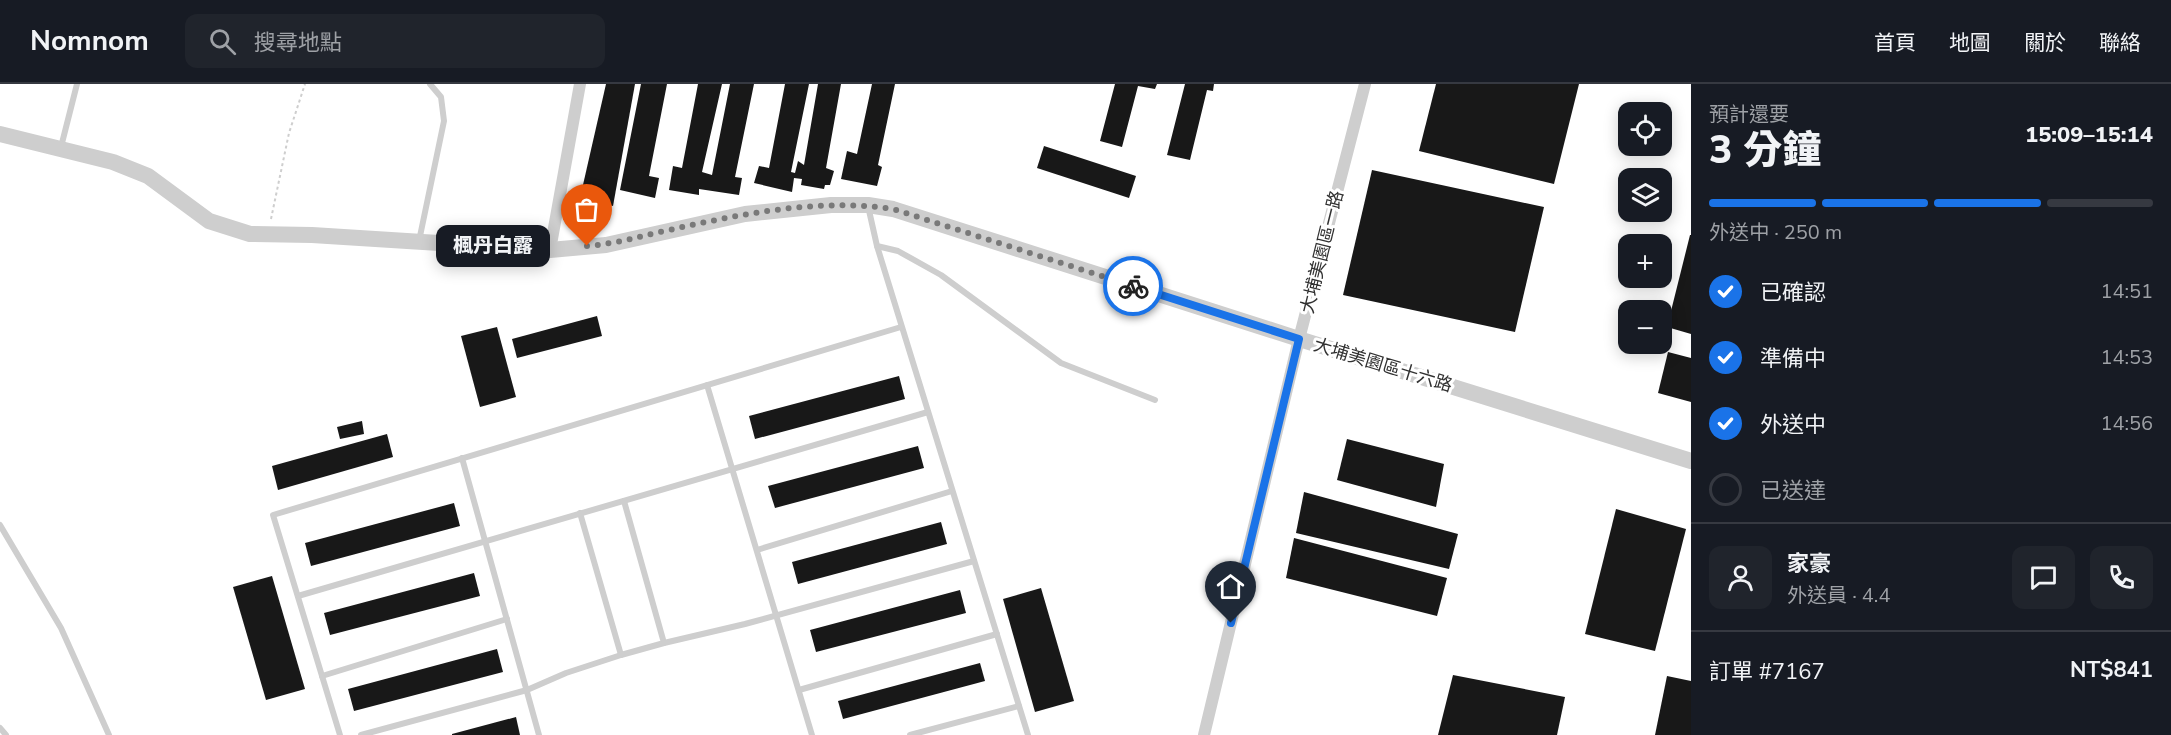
<!DOCTYPE html>
<html lang="zh-TW">
<head>
<meta charset="utf-8">
<style>
  body { margin:0; font-family:"Nunito Sans","Noto Sans TC",sans-serif; background:#20242c; color:#f1f3f6; height:100vh; display:flex; flex-direction:column; font-size:22px; white-space:nowrap }
  * { box-sizing:border-box; margin:0 }
  p { font-size:20px; color:#9ea1a6 }
  .icon { flex:none; width:33px; height:33px; fill:none; stroke:currentColor; stroke-width:2; stroke-linecap:round; stroke-linejoin:round }
  .map { position:relative; flex:1; overflow:hidden }
  .drawer { display:flex; flex-direction:column; background:#171b24; width:480px }
  .drawer>* { flex:none }
  .buttons { position:absolute; left:1618px; top:18px; display:grid; gap:12px }
  .buttons a { display:grid; place-items:center; width:54px; height:54px; border-radius:12px; background:#171b24; box-shadow:0 3px 15px #0003; font-size:30px }
  .pin { position:absolute; display:grid; place-items:center; width:51px; height:51px; color:#fff; margin:-62px -26px; border-radius:50% 50% 50% 0; rotate:-45deg; box-shadow:0 0 6px #0007 }
  .pin .icon { rotate:45deg }
  .courier { position:absolute; display:grid; place-items:center; width:60px; height:60px; margin:-30px; border:4px solid #1a73e8; border-radius:50%; background:#fff; color:#222; box-shadow:0 2px 8px #0007 }
  .bubble { position:absolute; height:42px; border-radius:12px; background:#171b24; box-shadow:0 3px 15px #0003; font-size:20px; font-weight:800; line-height:42px; text-align:center }
  .summary em { font-style:normal; font-weight:800 }
  .summary div { display:flex; flex-direction:column-reverse }
  .summary { display:flex; align-items:center; justify-content:space-between; height:102px; padding:0 18px }
  h1 { font-size:39px; font-weight:800; line-height:45px }
  .bar { display:grid; grid-template-columns:repeat(4,1fr); gap:9px 6px; align-content:center; height:72px; padding:0 18px }
  .bar i { height:8px; border-radius:4px; background:#363941 }
  .bar .active { background:#1a73e8 }
  .bar p { grid-column:span 4 }
  .line { display:flex; align-items:center; gap:15px; padding:0 18px; border-top:2px solid #363941 }
  .line div { flex:1 }
  .round { display:grid; place-items:center; flex:none; width:63px; height:63px; border-radius:12px; background:#20242c }
  ol { padding:0 18px; list-style:none }
  li { display:flex; align-items:center; gap:18px; height:66px }
  li p { margin-inline-start:auto }
  li .icon { padding:6px; border-radius:50%; background:#1a73e8; color:#fff; stroke-width:4 }
  li:last-child { color:#9ea1a6 }
  li i { width:33px; height:33px; border:3px solid #363941; border-radius:50% }
  header { display:flex; align-items:center; gap:36px; box-sizing:border-box; height:84px; padding:0 30px; background:#171b24; border-bottom:2px solid #363941 }
  header strong { font-size:28px }
  nav { display:flex; gap:33px; margin-inline-start:auto; font-size:21px }
  .search { width:420px; height:54px; background:#20242c; display:flex; align-items:center; gap:15px; box-sizing:border-box; padding:0 21px; border-radius:12px; color:#9ea1a6; font-size:22px }
  main { display:flex; flex:1; min-height:0 }
  .map>svg:first-child { display:block }
</style>
</head>
<body>
<header>
<strong>Nomnom</strong>
<div class="search"><svg class="icon" aria-label="search" viewBox="0 0 24 24"><circle cx="10" cy="10" r="6"/><path d="M15 15l6 6"/></svg>搜尋地點</div>
<nav><a>首頁</a><a>地圖</a><a>關於</a><a>聯絡</a></nav>
</header>
<main>
<div class="map">
<svg width="1691" height="651" viewBox="0 0 1691 651">
  <rect width="100%" height="100%" fill="#fff"/>
  <!-- building -->
  <g fill="#181818">
    <path d="M 606,0 L 635,0 L 613,122 L 580,114 Z"/>
    <path d="M 641,0 L 667,0 L 649,92 L 659,94 L 655,114 L 620,106 Z"/>
    <path d="M 698,0 L 722,0 L 702,88 L 712,91 L 730,0 L 754,0 L 735,93 L 742,94 L 739,111 L 699,105 L 699,111 L 669,106 L 673,82 L 682,84 Z"/>
    <path d="M 785,0 L 809,0 L 791,88 L 795,89 L 798,77 L 804,81 L 818,0 L 841,0 L 826,84 L 834,87 L 830,101 L 825,101 L 824,105 L 801,101 L 802,95 L 794,94 L 792,108 L 754,99 L 759,82 L 769,84 Z"/>
    <path d="M 872,0 L 895,0 L 878,81 L 882,83 L 877,102 L 841,95 L 847,67 L 857,70 Z"/>
    <path d="M 1115,0 L 1157,0 L 1155,5 L 1138,2 L 1122,63 L 1100,57 Z"/>
    <path d="M 1185,0 L 1214,0 L 1213,7 L 1207,6 L 1190,76 L 1167,71 Z"/>
    <path d="M 1436,0 L 1579,0 L 1554,100 L 1419,67 Z"/>
    <path d="M 1044,62 L 1136,92 L 1129,114 L 1037,84 Z"/>
    <path d="M 1372,86 L 1544,123 L 1515,248 L 1343,211 Z"/>
    <path d="M 1690,151 L 1691,151 L 1691,250 L 1667,243 Z"/>
    <path d="M 597,232 L 602,252 L 517,274 L 512,255 Z"/>
    <path d="M 497,243 L 516,313 L 480,323 L 461,252 Z"/>
    <path d="M 1668,268 L 1691,274 L 1691,318 L 1658,309 Z"/>
    <path d="M 899,292 L 905,315 L 755,355 L 749,332 Z"/>
    <path d="M 362,337 L 364,350 L 340,355 L 337,343 Z"/>
    <path d="M 387,350 L 393,373 L 278,406 L 272,382 Z"/>
    <path d="M 1347,355 L 1444,380 L 1436,423 L 1337,396 Z"/>
    <path d="M 918,362 L 924,384 L 775,424 L 768,402 Z"/>
    <path d="M 1304,408 L 1458,450 L 1449,485 L 1296,449 Z"/>
    <path d="M 454,419 L 460,442 L 311,482 L 305,459 Z"/>
    <path d="M 1616,425 L 1686,445 L 1655,567 L 1585,550 Z"/>
    <path d="M 941,438 L 947,460 L 798,500 L 792,478 Z"/>
    <path d="M 1294,454 L 1447,494 L 1437,532 L 1286,494 Z"/>
    <path d="M 474,489 L 480,512 L 330,551 L 324,529 Z"/>
    <path d="M 272,492 L 305,605 L 266,616 L 233,503 Z"/>
    <path d="M 1041,504 L 1074,617 L 1035,628 L 1003,515 Z"/>
    <path d="M 960,506 L 966,529 L 816,568 L 810,546 Z"/>
    <path d="M 497,565 L 503,588 L 354,627 L 348,605 Z"/>
    <path d="M 980,579 L 985,597 L 843,635 L 838,617 Z"/>
    <path d="M 1453,591 L 1565,613 L 1557,651 L 1438,651 Z"/>
    <path d="M 1667,592 L 1691,597 L 1691,651 L 1655,651 Z"/>
    <path d="M 516,633 L 520,651 L 452,651 L 452,650 Z"/>
  </g>
  <g fill="none" stroke-linecap="round" stroke-linejoin="round">
    <!-- path -->
    <path stroke="#cecece" stroke-width="2" stroke-dasharray="3 3" stroke-linecap="butt" d="M 271,135 L 289,49 L 305,0"/>
    <!-- service -->
    <g stroke="#cecece" stroke-width="6">
      <path d="M 61,63 L 77,0"/>
      <path d="M 868,122 L 877,162 L 898,167 L 941,191 L 1061,279 L 1155,316"/>
      <path d="M 419,157 L 444,37 L 441,13 L 430,0"/>
      <path d="M 877,162 L 1028,651"/>
      <path d="M 707,301 L 812,651"/>
      <path d="M 462,374 L 539,651"/>
      <path d="M 580,429 L 621,571 L 664,559 L 624,417"/>
      <path d="M 0,441 L 61,544 L 109,651"/>
      <path d="M 757,466 L 952,407"/>
      <path d="M 298,512 L 928,328"/>
      <path d="M 664,559 L 745,540 L 974,477"/>
      <path d="M 322,592 L 507,535"/>
      <path d="M 799,606 L 997,550"/>
      <path d="M 0,644 L 6,651"/>
      <path d="M 340,651 L 273,431 L 901,243"/>
      <path d="M 361,651 L 527,606 L 566,589 L 621,571"/>
      <path d="M 910,651 L 1019,622"/>
    </g>
    <!-- minor -->
    <g stroke="#cecece" stroke-width="12">
      <path d="M 550,166 L 580,0"/>
      <path d="M 1204,651 L 1299,255 L 1365,0"/>
    </g>
    <!-- tertiary -->
    <path stroke="#cecece" stroke-width="16" d="M 0,50 L 113,78 L 148,92 L 209,137 L 250,150 L 312,151 L 550,166 L 606,161 L 745,130 L 831,121 L 868,121 L 893,125 L 1299,255 L 1691,377"/>
  </g>
  <g fill="none" stroke-linecap="round" stroke-linejoin="round">
    <!-- done -->
    <path stroke="#797979" stroke-width="6" stroke-dasharray="0 10.8" d="M 587,162 C 615,160 641,152 669,146 C 742,130 817,114 893,125 L 1133,202"/>
    <!-- route -->
    <path stroke="#1a73e8" stroke-width="8" d="M 1133,202 L 1299,255 L 1231,539"/>
  </g>
  <g text-anchor="middle" dominant-baseline="central" stroke-width="6" stroke-linejoin="round" paint-order="stroke">
    <!-- street labels -->
    <g font-size="18" fill="#313131" stroke="#fff">
      <text transform="translate(1322 168) rotate(-76)">大埔美園區一路</text>
      <text transform="translate(1383 281) rotate(17)">大埔美園區十六路</text>
    </g>
  </g>
</svg>
<div class="buttons">
<a><svg class="icon" aria-label="locate" viewBox="0 0 24 24"><circle cx="12" cy="12" r="6"/><path d="M12 2v4M12 18v4M2 12h4M18 12h4"/></svg></a>
<a><svg class="icon" aria-label="layers" viewBox="0 0 24 24"><path d="M12 4l9 5-9 5-9-5zM3 14l9 5 9-5"/></svg></a>
<a>+</a>
<a>−</a>
</div>
<div class="pin" style="left:587px;top:162px;background:#ea580c"><svg class="icon" aria-label="bag" viewBox="0 0 24 24"><path d="M5 8h14l-1 12H6zM9 8a3 3 0 0 1 6 0"/></svg></div>
<div class="pin" style="left:1231px;top:539px;background:#1f2937"><svg class="icon" aria-label="home" viewBox="0 0 24 24"><path d="M3 11l9-7 9 7M6 9v11h12V9"/></svg></div>
<div class="courier" style="left:1133px;top:202px"><svg class="icon" aria-label="bike" viewBox="0 0 24 24"><circle cx="6" cy="16" r="4"/><circle cx="18" cy="16" r="4"/><path d="M6 16l4-8h5l3 8M10 8l3 8H6M13 5h3"/></svg></div>
<div class="bubble" style="left:436px;top:141px;width:114px">楓丹白露</div>
</div>
<section class="drawer">
<div class="summary"><div><h1>3 分鐘</h1><p>預計還要</p></div><em>15:09–15:14</em></div>
<div class="bar"><i class="active"></i><i class="active"></i><i class="active"></i><i></i><p>外送中 · 250 m</p></div>
<ol>
<li><svg class="icon" aria-label="check" viewBox="0 0 24 24"><path d="M5 12l5 5 9-10"/></svg>已確認<p>14:51</p></li>
<li><svg class="icon" aria-label="check" viewBox="0 0 24 24"><path d="M5 12l5 5 9-10"/></svg>準備中<p>14:53</p></li>
<li><svg class="icon" aria-label="check" viewBox="0 0 24 24"><path d="M5 12l5 5 9-10"/></svg>外送中<p>14:56</p></li>
<li><i></i>已送達</li>
</ol>
<div class="line" style="height:108px"><a class="round"><svg class="icon" aria-label="person" viewBox="0 0 24 24"><circle cx="12" cy="8" r="4"/><path d="M4 21q1-7 8-7t8 7"/></svg></a><div><b>家豪</b><p>外送員 · 4.4</p></div><a class="round"><svg class="icon" aria-label="chat" viewBox="0 0 24 24"><path d="M4 5h16v11H9l-5 4z"/></svg></a><a class="round"><svg class="icon" aria-label="phone" viewBox="0 0 24 24"><path d="M5 4h4l2 5-3 2q2 4 5 5l2-3 5 2v4C11 20 4 13 5 4z"/></svg></a></div>
<div class="line" style="height:78px"><div>訂單 #7167</div><b>NT$841</b></div>
</section>
</main>
</body>
</html>
